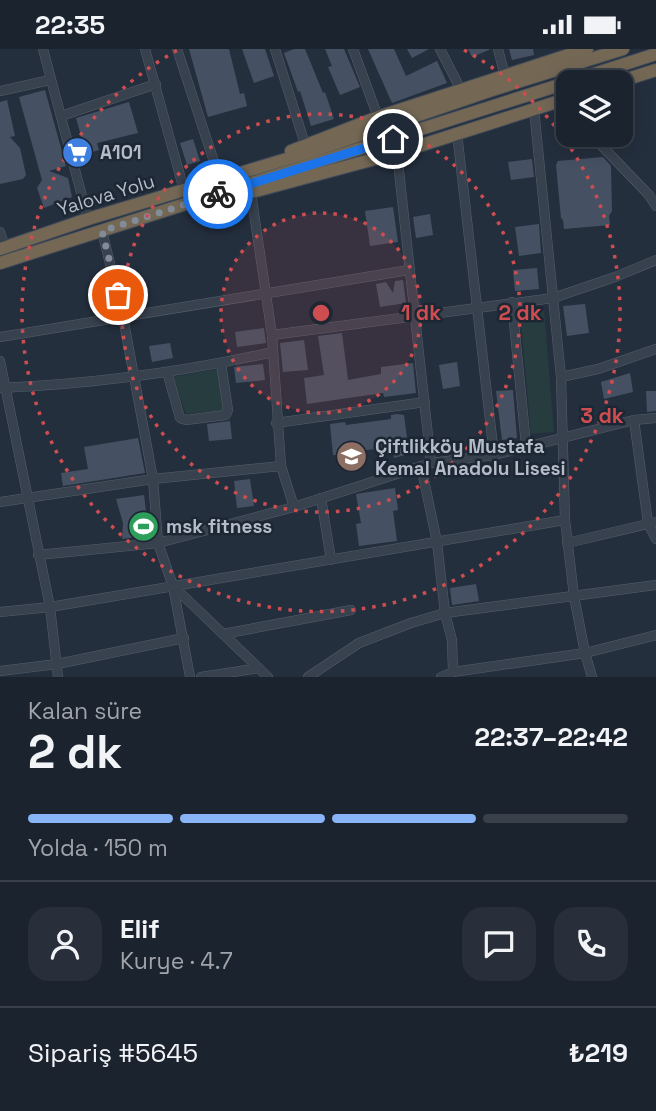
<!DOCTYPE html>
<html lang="tr">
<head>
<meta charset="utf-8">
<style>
  body { margin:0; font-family:"Space Grotesk",sans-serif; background:#282f3a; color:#f1f3f6; height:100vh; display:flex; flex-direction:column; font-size:26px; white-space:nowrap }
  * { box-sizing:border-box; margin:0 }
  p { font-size:23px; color:#a0a4aa }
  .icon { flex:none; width:38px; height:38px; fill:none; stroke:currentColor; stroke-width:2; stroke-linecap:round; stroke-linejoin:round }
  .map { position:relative; height:628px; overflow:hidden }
  .details { display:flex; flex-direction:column; background:#1b232e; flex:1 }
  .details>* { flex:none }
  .tools { position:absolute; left:556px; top:21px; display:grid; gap:14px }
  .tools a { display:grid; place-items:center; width:77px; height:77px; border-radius:14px; background:#1b232e; box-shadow:0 4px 18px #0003,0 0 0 2px #39404a; font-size:35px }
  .pin { position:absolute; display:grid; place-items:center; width:60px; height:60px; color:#fff; margin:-30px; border:4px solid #fff; border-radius:50%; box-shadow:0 2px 7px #0007 }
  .courier { position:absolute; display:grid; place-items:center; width:70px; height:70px; margin:-35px; border:5px solid #1a73e8; border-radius:50%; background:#fff; color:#222; box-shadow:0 2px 9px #0007 }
  .overview em { font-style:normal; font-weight:700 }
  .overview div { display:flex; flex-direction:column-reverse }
  .overview { display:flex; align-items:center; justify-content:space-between; height:119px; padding:0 28px }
  h1 { font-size:46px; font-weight:700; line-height:52px }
  .bar { display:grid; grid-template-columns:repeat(4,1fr); gap:10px 7px; align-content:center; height:84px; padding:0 28px }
  .bar i { height:9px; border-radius:5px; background:#39404a }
  .bar .on { background:#8ab4f8 }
  .bar p { grid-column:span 4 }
  .line { display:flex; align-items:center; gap:18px; padding:0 28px; border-top:2px solid #39404a }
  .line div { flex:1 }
  .round { display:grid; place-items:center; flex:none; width:74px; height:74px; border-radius:21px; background:#282f3a }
  .status { display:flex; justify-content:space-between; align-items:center; height:49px; padding:0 35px; background:#1b232e; direction:ltr }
  .status svg { height:19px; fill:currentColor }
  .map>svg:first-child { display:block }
</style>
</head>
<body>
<div class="status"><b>22:35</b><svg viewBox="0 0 49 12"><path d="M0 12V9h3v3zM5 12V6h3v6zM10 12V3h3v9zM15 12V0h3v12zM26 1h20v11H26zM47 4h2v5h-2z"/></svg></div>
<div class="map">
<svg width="656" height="628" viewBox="0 0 656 628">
  <rect width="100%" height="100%" fill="#242f3e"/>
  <!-- green -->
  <g fill="#263c3f">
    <path d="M 544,260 L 554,383 L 531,385 L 520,263 Z"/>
    <path d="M 218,320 L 224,362 L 186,365 L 172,328 Z"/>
  </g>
  <!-- building -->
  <g fill="#455162">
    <path d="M 189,0 L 229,0 L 240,45 L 244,44 L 247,57 L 208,68 Z"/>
    <path d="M 242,0 L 265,0 L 274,27 L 254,34 Z"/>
    <path d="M 294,0 L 305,0 L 323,44 L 325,43 L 334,70 L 311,77 L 300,42 L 298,43 L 284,4 Z"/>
    <path d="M 325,0 L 344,0 L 360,38 L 340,46 L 328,18 L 332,17 Z"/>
    <path d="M 368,0 L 394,0 L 406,27 L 437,12 L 447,34 L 392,54 Z"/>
    <path d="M 407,0 L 429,0 L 412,9 Z"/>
    <path d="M 468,0 L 491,0 L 472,8 Z"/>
    <path d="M 509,0 L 533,0 L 534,6 L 512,11 Z"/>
    <path d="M 45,41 L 66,117 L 49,122 L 68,129 L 72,148 L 44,159 L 37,139 L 42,131 L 19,48 Z"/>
    <path d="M 7,51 L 15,87 L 10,88 L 20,99 L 26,126 L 23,130 L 0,135 L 0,53 Z"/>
    <path d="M 129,53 L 138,84 L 97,94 L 99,101 L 86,105 L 76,69 Z"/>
    <path d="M 193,90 L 200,112 L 187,116 L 180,94 Z"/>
    <path d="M 603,108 L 611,117 L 612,162 L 609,167 L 610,176 L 564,180 L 563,171 L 561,169 L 556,116 L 558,112 Z"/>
    <path d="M 532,110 L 534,128 L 511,131 L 508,113 Z"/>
    <path d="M 393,158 L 398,193 L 370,197 L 365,162 Z"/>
    <path d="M 430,165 L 433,186 L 416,189 L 413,168 Z"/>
    <path d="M 539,175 L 541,204 L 519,207 L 515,178 Z"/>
    <path d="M 537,219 L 539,240 L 515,242 L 513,221 Z"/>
    <path d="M 403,231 L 406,254 L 380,258 L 376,235 L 386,233 L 393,244 L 395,232 Z"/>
    <path d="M 585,255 L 589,284 L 567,287 L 563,257 Z"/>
    <path d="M 264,279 L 266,294 L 237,298 L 235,283 Z"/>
    <path d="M 342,284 L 348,331 L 381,325 L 381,318 L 413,314 L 416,344 L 384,348 L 383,344 L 307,355 L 304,329 L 324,326 L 318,287 Z"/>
    <path d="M 304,291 L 308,321 L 283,323 L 280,294 Z"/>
    <path d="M 170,294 L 173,309 L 152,313 L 149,297 Z"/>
    <path d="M 457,313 L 460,337 L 443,340 L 439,316 Z"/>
    <path d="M 263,315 L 265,331 L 236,334 L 234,318 Z"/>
    <path d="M 630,324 L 633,343 L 604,350 L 601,333 Z"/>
    <path d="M 513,341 L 517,389 L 502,391 L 496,342 Z"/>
    <path d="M 646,342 L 656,342 L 656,362 L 647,363 Z"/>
    <path d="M 397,365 L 404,366 L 409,405 L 394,409 L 392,398 L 350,403 L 351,406 L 333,406 L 330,375 L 345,373 L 346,376 L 391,370 L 391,366 Z"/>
    <path d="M 230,372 L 232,390 L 209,392 L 207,375 Z"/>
    <path d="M 138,389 L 145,424 L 63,437 L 61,424 L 88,420 L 84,398 Z"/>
    <path d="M 250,430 L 254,457 L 237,459 L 234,432 Z"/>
    <path d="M 395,439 L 398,461 L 393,462 L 397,492 L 359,497 L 356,475 L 361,474 L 356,445 Z"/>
    <path d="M 144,446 L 149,486 L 122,490 L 123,474 L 116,450 Z"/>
    <path d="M 476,535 L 479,552 L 452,556 L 450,539 Z"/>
  </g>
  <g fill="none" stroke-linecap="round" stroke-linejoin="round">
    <defs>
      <g id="minor">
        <path d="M 43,0 L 88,170"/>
        <path d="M 145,0 L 184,141"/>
        <path d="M 177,0 L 220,131"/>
        <path d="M 275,0 L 305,95"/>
        <path d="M 353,0 L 378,68"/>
        <path d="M 440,0 L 461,41"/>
        <path d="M 498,0 L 505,27"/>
        <path d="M 0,42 L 50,31"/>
        <path d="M 534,60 L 561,328 L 565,471 L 574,547 L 585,604 L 592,628"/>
        <path d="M 61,67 L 156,35"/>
        <path d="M 457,84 L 494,406"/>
        <path d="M 597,92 L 649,146 L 656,157"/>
        <path d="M 397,104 L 431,414"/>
        <path d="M 251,144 L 272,286 L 281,417 L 294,458"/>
        <path d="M 102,182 L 123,268 L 153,430 L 158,494 L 173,537 L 190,628"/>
        <path d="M 0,183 L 5,198"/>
        <path d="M 512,253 L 526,396"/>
        <path d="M 272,286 L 553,249 L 615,228 L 656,211"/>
        <path d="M 0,288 L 409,221"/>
        <path d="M 0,312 L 50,558 L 58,628"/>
        <path d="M 167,323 L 180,369 L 186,371 L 226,366 L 228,361 L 221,314"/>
        <path d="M 561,328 L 598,320 L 656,300"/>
        <path d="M 0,339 C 92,335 183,323 273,303"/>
        <path d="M 634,371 L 648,474 L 656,490"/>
        <path d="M 276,374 L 425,353"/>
        <path d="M 421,417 L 437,493 L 445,564 L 452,591 L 453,623"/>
        <path d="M 321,449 L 331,511"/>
        <path d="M 0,453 L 153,430 L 281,417"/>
        <path d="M 567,494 L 656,473"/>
        <path d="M 38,506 L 158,494 L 294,458 L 431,414 L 494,406 L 634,371 L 656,369"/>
        <path d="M 173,537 L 268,628"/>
        <path d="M 0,563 L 50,558 L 565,471"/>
        <path d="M 223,585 L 351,561"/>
        <path d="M 0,622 L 57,615 L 184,589"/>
        <path d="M 201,628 L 259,619"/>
        <path d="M 308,628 L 359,594 L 411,574 L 445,564 L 656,536"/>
        <path d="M 441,628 L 453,623 L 585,604 L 656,586"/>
      </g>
      <g id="highway">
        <path d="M 569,33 L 656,5"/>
        <path d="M 618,33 L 656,21"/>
        <path d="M 291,102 L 378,68 L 587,0"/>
        <path d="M 248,144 L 397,104 L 569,49"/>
        <path d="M 0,200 L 88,170 L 310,103 L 492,41 L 623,0"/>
        <path d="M 0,214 L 569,33"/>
      </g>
    </defs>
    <!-- minor casing -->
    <use href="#minor" stroke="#565f6c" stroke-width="10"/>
    <!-- highway casing -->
    <use href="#highway" stroke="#434c59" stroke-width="14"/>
    <!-- minor -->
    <use href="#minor" stroke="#38414e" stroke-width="9"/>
    <!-- highway -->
    <use href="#highway" stroke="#746855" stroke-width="12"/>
  </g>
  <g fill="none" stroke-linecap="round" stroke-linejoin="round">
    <!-- done -->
    <path stroke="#828b98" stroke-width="7" stroke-dasharray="0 12.6" d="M 118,246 L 102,182 L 218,145"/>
    <!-- route -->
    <path stroke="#1a73e8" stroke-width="9" d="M 218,145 L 393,90"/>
  </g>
  <!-- distance rings -->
  <circle cx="321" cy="264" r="100" fill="#ce4d50" fill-opacity=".12"/>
  <g fill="none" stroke="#ce4d50" stroke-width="3.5" stroke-dasharray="3.5 7">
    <circle cx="321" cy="264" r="100"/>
    <circle cx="321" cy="264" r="199"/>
    <path d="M464 1A299 299 0 1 1 178 1"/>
  </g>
  <!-- icons -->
  <defs>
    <symbol id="supermarket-disc" viewBox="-11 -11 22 22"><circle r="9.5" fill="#3f7fe0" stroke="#1d2633"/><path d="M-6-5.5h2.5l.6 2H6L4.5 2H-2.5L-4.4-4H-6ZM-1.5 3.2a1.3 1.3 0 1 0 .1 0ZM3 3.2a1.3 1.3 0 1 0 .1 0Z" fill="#fff"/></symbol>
    <symbol id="school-disc" viewBox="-11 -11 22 22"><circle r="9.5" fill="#8d6e63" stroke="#1d2633"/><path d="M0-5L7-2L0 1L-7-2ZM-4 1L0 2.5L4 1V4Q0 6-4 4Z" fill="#fff"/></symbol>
    <symbol id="stadium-disc" viewBox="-11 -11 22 22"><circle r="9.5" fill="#2e9e5b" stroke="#1d2633"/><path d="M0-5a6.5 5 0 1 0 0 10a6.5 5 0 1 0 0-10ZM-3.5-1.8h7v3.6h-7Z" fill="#fff"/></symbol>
  </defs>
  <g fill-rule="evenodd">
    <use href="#supermarket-disc" x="60" y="86" width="35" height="35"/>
    <use href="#school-disc" x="334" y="390" width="35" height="35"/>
    <use href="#stadium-disc" x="126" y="460" width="35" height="35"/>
  </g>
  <g text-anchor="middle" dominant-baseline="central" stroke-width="5" stroke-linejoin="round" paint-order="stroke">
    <!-- poi labels -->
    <g font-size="19" font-weight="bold" fill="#b4bcc9" stroke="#1d2633" text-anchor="start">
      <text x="100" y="103">A101</text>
      <text x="375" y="397">Çiftlikköy Mustafa<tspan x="375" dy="22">Kemal Anadolu Lisesi</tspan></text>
      <text x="166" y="477">msk fitness</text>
    </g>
    <!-- street labels -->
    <g font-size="19" fill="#b4bcc9" stroke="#1d2633">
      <text transform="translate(106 146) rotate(-17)">Yalova Yolu</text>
    </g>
  </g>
  <circle cx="321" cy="264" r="10" fill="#ce4d50" stroke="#1d2633" stroke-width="3.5"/>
  <g font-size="21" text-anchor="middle" font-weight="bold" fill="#ce4d50" stroke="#1d2633" stroke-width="5" stroke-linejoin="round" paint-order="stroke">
    <text x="421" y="271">1 dk</text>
    <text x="520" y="271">2 dk</text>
    <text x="602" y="374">3 dk</text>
  </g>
</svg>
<div class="tools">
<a><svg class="icon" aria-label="layers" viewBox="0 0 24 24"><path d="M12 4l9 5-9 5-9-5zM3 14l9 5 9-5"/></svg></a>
</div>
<div class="pin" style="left:118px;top:246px;background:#ea580c"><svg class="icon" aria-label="bag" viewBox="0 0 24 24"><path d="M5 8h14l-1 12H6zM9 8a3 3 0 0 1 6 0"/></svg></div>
<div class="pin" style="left:393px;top:90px;background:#1f2937"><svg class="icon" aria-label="home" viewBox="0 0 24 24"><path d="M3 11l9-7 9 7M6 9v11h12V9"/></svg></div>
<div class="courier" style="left:218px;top:145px"><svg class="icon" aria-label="bike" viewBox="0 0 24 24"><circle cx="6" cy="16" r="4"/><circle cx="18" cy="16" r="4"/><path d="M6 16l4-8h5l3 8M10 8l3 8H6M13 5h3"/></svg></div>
</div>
<section class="details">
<div class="overview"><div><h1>2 dk</h1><p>Kalan süre</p></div><em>22:37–22:42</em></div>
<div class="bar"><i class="on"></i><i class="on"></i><i class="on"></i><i></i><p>Yolda · 150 m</p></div>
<div class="line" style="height:126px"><a class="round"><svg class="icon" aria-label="person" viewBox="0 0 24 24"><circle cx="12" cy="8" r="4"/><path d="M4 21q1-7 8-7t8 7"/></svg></a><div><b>Elif</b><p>Kurye · 4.7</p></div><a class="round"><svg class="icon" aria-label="chat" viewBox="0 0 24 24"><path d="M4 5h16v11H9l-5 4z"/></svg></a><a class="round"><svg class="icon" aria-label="phone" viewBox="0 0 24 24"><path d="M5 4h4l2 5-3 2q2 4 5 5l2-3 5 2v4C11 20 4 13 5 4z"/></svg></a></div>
<div class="line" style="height:91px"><div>Sipariş #5645</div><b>₺219</b></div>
</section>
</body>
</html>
